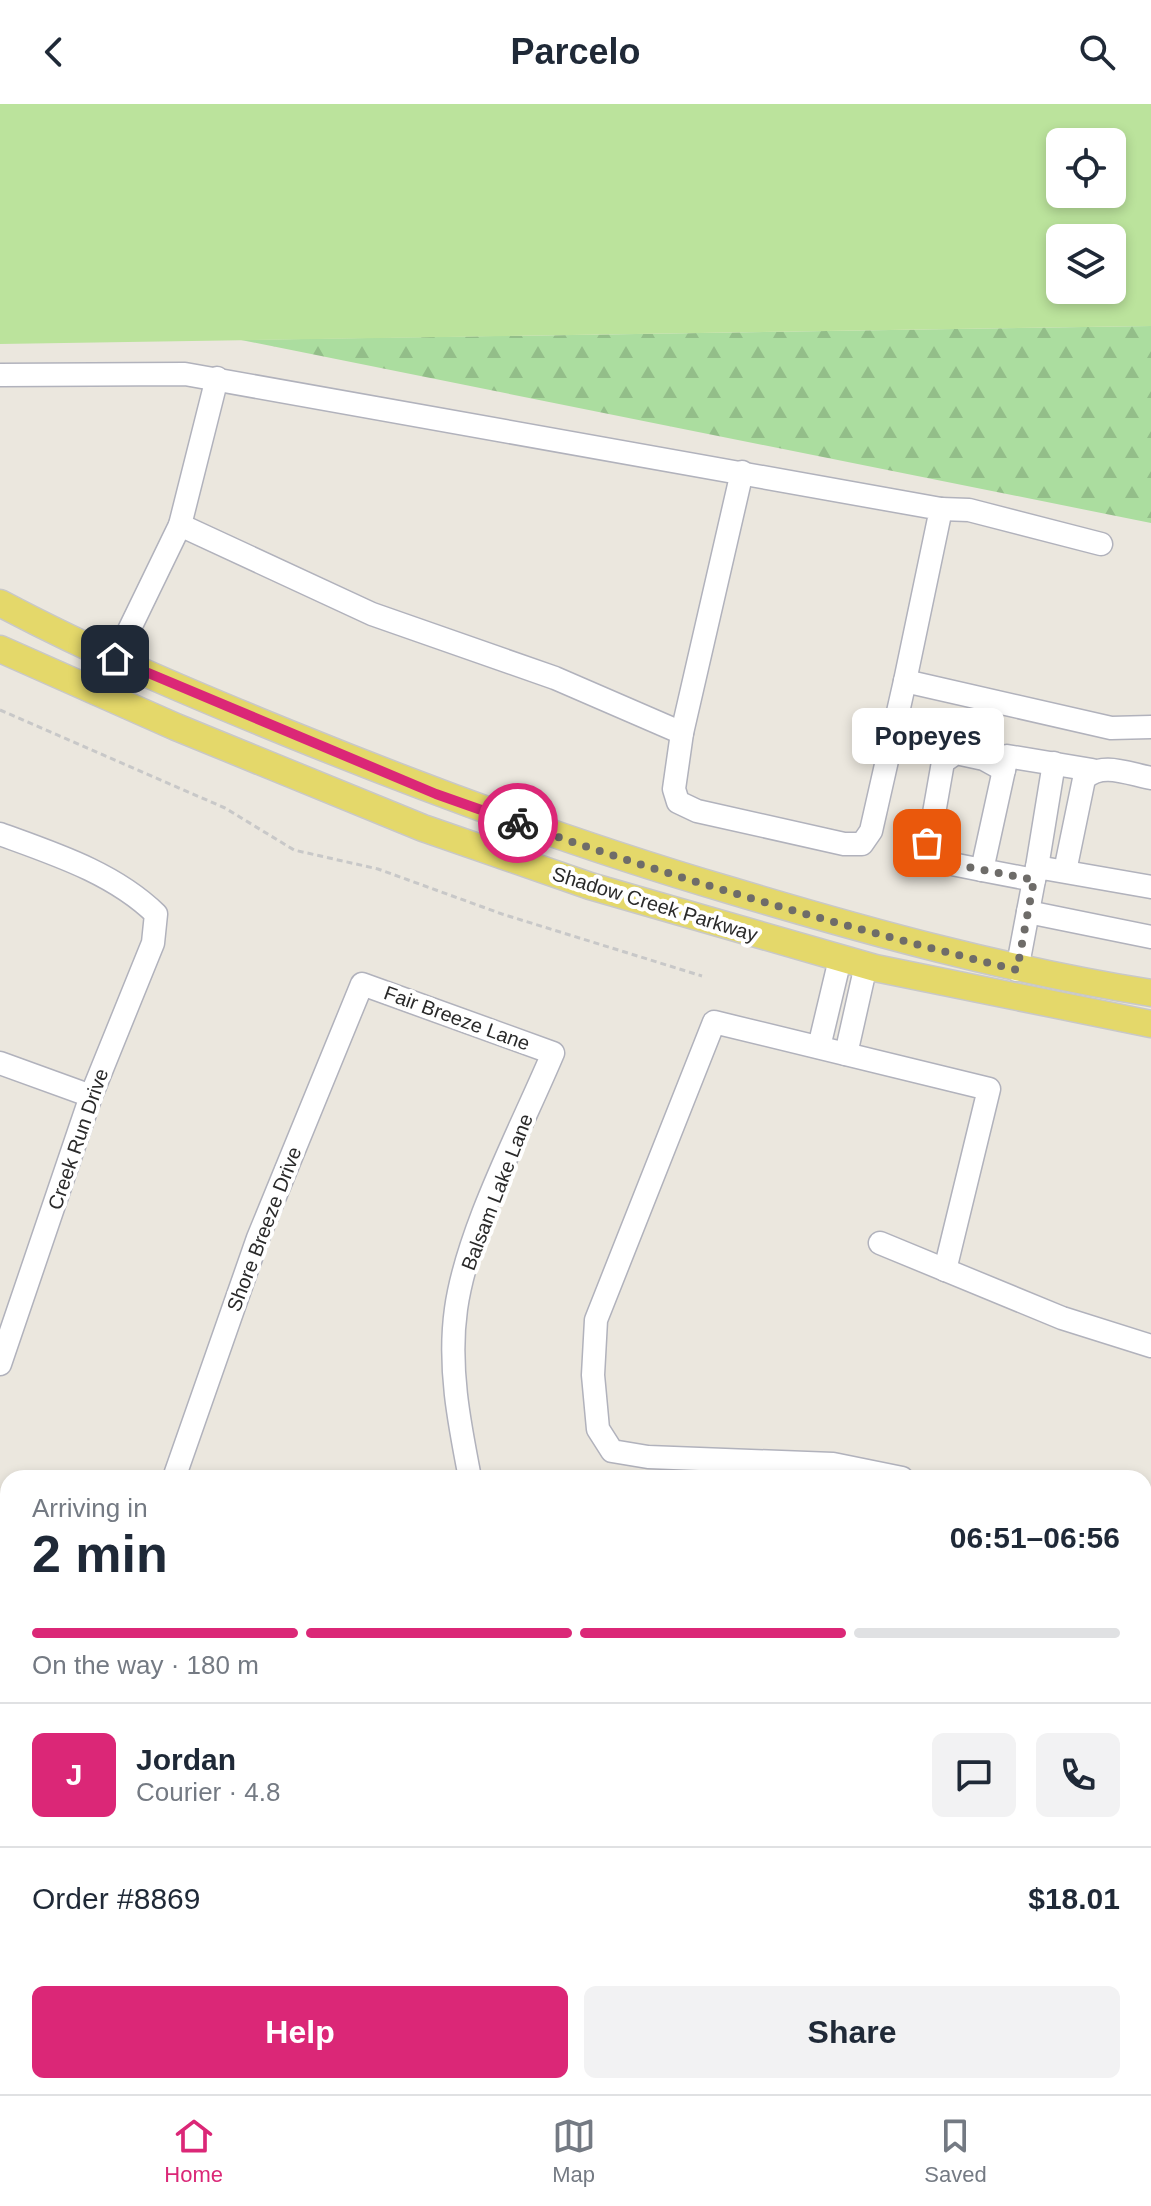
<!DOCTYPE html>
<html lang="en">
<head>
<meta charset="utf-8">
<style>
  body { margin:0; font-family:Arial,sans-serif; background:#f2f2f3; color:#1f2937; height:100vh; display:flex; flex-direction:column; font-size:30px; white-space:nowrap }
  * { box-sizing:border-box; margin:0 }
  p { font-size:26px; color:#747a83 }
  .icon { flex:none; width:44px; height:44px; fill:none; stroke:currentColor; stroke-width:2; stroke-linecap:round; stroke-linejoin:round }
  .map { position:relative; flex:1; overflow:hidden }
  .details { position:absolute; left:0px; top:1366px; width:1152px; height:624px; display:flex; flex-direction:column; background:#fff; border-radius:24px 24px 0 0; box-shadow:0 4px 12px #0003 }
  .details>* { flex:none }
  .buttons { position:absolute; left:1046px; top:24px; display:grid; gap:16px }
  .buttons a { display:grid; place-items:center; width:80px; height:80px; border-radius:12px; background:#fff; box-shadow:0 4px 12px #0003; font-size:40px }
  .pin { position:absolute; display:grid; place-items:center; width:68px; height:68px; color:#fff; margin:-34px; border-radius:16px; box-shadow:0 4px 12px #0006 }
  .courier { position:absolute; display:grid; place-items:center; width:80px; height:80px; margin:-40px; border:6px solid #db2777; border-radius:50%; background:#fff; color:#222; box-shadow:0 2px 10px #0007 }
  .bubble { position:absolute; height:56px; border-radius:12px; background:#fff; box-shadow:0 4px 12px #0003; font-size:26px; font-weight:700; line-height:56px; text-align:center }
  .summary em { font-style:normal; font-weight:700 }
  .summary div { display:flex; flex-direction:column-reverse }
  .summary { display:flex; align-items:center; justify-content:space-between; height:136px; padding:0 32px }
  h1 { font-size:52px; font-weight:700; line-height:60px }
  .bar { display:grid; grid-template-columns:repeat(4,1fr); gap:12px 8px; align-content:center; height:96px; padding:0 32px }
  .bar i { height:10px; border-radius:6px; background:#e0e1e3 }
  .bar .selected { background:#db2777 }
  .bar p { grid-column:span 4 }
  .line { display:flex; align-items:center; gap:20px; padding:0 32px; border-top:2px solid #e0e1e3 }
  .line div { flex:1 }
  .round { display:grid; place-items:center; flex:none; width:84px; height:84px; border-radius:12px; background:#f2f2f3 }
  .cta { display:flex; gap:16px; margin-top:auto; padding:16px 32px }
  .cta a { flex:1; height:92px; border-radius:12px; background:#db2777; color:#fff; font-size:32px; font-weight:700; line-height:92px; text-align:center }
  .cta a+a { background:#f2f2f3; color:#1f2937 }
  header { display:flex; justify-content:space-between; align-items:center; height:104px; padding:0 32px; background:#fff; font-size:36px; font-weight:700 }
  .tab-bar { display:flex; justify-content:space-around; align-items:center; height:112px; border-top:2px solid #e0e1e3; background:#fff; font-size:22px; color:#747a83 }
  .tab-bar a { display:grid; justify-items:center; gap:4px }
  .tab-bar .selected { color:#db2777 }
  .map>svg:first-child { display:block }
</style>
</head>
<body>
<header><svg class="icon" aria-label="back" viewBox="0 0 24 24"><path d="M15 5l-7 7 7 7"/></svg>Parcelo<svg class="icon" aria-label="search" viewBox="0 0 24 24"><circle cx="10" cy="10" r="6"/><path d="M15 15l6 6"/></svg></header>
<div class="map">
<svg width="1151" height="1990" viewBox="0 0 1151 1990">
  <defs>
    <pattern id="grass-tufts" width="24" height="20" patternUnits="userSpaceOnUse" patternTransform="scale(2)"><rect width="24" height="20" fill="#abdd9f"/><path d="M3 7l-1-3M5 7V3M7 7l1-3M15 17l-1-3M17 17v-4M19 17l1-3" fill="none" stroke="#93be89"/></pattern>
    <pattern id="forest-firs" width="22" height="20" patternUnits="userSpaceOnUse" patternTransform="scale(2)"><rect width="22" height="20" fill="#abdd9f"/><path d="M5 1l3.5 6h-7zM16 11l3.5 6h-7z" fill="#93be89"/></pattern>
  </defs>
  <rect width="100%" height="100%" fill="#ebe7de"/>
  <!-- grass -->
  <path fill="url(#grass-tufts)" d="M 1151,1868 L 1151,1990 L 215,1989 L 266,1982 L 1144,1982 L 1144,1869 Z"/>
  <!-- forest -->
  <path fill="url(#forest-firs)" d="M 1151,222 L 1151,419 L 241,236 Z"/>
  <!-- pitch -->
  <path fill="#bbe39c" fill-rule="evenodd" d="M 0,0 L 1151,0 L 1151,222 L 0,240 ZM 1112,38 L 1112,90 L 1060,90 L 1060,38 ZM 1060,134 L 1112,134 L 1112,186 L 1060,186 Z"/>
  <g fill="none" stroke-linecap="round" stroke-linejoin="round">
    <!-- stream -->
    <g stroke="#7ab9e3" stroke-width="5">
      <path d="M 1144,1956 L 1151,1955"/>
      <path d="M 870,1990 L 934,1982"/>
    </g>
    <defs>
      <g id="minor">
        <path d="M 0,271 L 185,270 L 941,405 L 905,577 L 1111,624 L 1151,623"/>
        <path d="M 941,405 L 969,406 L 1101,440"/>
        <path d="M 180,421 L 372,510 L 555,574 L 682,629 L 674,685 L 678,698 L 697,707 L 844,740 L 862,740 L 871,727 L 905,577"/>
        <path d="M 115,555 L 180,421 L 217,274"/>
        <path d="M 682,629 L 742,368"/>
        <path d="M 0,730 C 55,750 114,769 156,810 L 153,839 L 91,992 L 0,1260"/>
        <path d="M 1037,763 L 1054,659"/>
        <path d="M 982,766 L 932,756 L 927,749 L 943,658 L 956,649 L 984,655 L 1004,666"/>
        <path d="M 1065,767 L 1084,675 C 1101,657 1129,670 1151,674"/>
        <path d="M 1034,776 L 1037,763 L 1151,783"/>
        <path d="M 1028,808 L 1151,833"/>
        <path d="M 1017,866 L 1034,776 L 982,766 L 1007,652 L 1092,666"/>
        <path d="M 819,943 L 840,855"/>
        <path d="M 846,950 L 866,861"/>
        <path d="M 0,959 L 91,992"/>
        <path d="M 880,1139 L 1062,1214 L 1151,1242"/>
        <path d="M 174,1374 L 258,1134 L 362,880 L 553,949 C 521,1025 467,1126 456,1205 C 448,1262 459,1318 470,1374"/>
        <path d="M 902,1374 L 833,1360 L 648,1353 L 612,1347 L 598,1325 L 593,1271 L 596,1216 L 714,918 L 989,985 L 945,1166"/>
        <path d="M 1144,1427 L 1151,1429"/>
        <path d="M 0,1672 L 8,1679"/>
        <path d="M 1144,1684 L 1151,1685"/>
        <path d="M 0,1869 L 8,1878"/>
        <path d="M 88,1982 L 94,1990"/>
        <path d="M 118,1990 L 132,1985 L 144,1990"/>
      </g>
      <g id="major">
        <path d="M 0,499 C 94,549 192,590 290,630 C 435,689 579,742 729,786 C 869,828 1007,866 1151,889"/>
        <path d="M 0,545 L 176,623 L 423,724 L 590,782 L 875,864 L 1151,920"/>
      </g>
    </defs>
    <!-- minor casing -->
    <use href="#minor" stroke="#b1b2bc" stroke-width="25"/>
    <!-- major casing -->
    <use href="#major" stroke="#c8c8c8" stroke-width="29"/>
    <!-- path -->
    <path stroke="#c8c8c8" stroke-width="3" stroke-dasharray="6 4" stroke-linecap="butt" d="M 0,606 L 225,704 L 294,746 L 378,765 L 502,810 L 702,872"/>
    <!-- minor -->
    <use href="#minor" stroke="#fff" stroke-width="22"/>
    <!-- major -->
    <use href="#major" stroke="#e4d86a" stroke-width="26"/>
  </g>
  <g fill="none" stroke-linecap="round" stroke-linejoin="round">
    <!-- done -->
    <path stroke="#6e6c69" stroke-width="8" stroke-dasharray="0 14.4" d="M 518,719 C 681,777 849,824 1017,866 L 1034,776 L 932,756 L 927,739"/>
    <!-- route -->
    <path stroke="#db2777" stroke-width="10" d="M 115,555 L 436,690 L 518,719"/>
  </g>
  <g text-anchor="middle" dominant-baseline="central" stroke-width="8" stroke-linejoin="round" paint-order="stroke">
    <!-- street labels -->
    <g font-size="20" fill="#2a2a2a" stroke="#fff">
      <text transform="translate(655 800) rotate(17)">Shadow Creek Parkway</text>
      <text transform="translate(457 914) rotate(20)">Fair Breeze Lane</text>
      <text transform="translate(78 1035) rotate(-71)">Creek Run Drive</text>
      <text transform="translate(497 1088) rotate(-69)">Balsam Lake Lane</text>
      <text transform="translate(264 1125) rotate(-69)">Shore Breeze Drive</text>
    </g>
  </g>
</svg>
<div class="buttons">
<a><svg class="icon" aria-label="locate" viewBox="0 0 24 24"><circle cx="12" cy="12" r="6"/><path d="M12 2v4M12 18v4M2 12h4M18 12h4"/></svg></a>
<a><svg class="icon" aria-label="layers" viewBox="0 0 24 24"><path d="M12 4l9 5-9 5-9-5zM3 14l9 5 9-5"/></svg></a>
</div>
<div class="pin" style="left:927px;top:739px;background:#ea580c"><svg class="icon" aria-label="bag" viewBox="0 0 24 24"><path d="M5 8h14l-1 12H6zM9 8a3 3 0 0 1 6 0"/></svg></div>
<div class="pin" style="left:115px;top:555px;background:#1f2937"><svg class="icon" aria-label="home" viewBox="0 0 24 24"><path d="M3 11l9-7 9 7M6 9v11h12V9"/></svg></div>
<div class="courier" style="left:518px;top:719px"><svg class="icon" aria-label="bike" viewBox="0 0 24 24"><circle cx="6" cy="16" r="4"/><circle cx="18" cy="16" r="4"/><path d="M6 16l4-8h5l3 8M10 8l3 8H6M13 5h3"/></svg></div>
<div class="bubble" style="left:852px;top:604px;width:152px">Popeyes</div>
<section class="details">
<div class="summary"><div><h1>2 min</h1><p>Arriving in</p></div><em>06:51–06:56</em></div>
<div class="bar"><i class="selected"></i><i class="selected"></i><i class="selected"></i><i></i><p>On the way · 180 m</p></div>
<div class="line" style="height:144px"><b class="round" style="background:#db2777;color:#fff">J</b><div><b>Jordan</b><p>Courier · 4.8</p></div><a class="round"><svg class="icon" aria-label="chat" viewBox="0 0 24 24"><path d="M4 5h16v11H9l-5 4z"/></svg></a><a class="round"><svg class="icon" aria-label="phone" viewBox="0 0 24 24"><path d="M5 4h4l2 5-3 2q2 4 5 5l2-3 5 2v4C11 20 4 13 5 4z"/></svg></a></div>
<div class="line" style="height:104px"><div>Order #8869</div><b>$18.01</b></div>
<div class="cta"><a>Help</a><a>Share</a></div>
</section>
</div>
<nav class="tab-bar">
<a class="selected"><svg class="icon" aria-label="home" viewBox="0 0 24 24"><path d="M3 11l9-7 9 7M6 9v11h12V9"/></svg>Home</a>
<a><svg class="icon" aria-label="map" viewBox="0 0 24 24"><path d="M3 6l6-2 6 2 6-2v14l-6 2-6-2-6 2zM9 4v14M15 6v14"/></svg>Map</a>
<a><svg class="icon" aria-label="saved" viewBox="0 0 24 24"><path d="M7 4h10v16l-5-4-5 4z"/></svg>Saved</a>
</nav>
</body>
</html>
